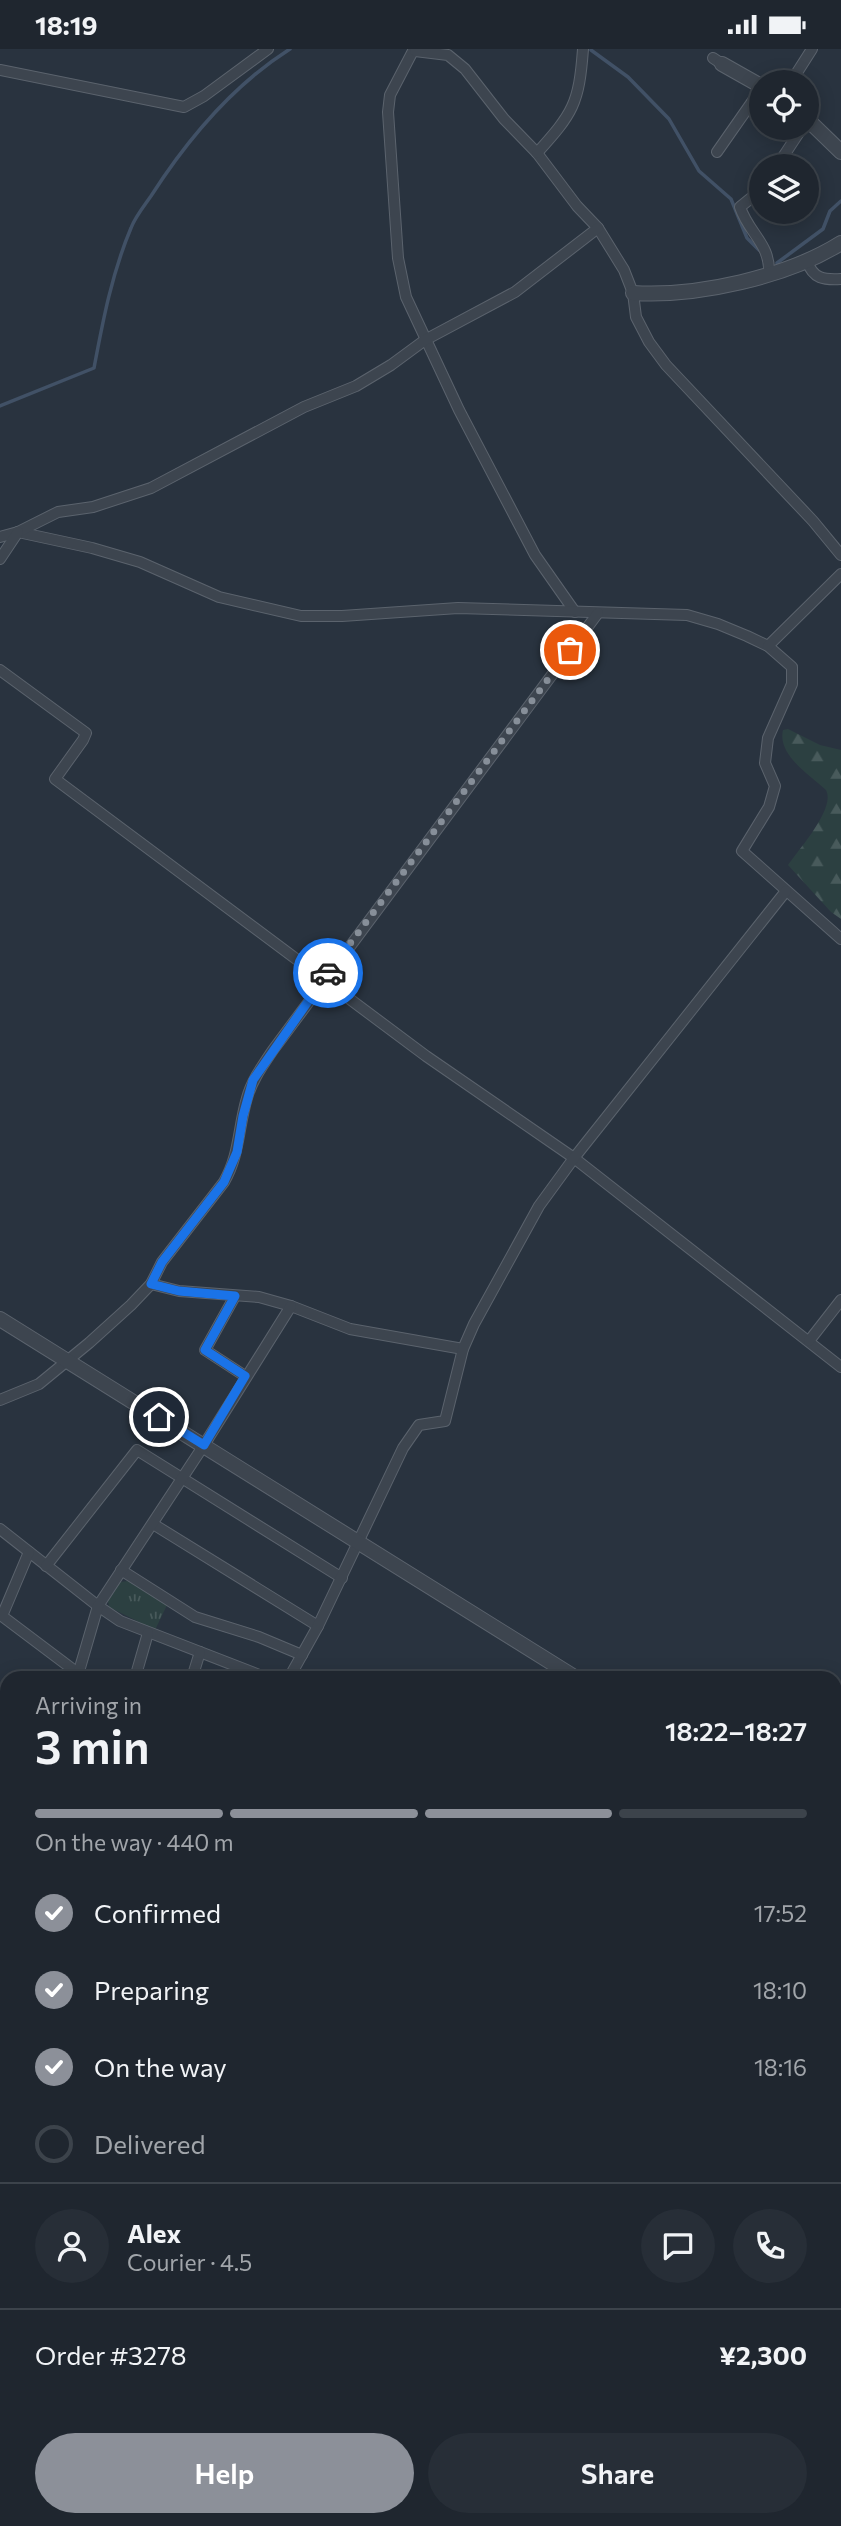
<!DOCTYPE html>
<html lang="en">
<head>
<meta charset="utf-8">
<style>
  body { margin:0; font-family:Commissioner,sans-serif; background:#272e37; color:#f1f3f6; height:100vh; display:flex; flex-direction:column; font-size:26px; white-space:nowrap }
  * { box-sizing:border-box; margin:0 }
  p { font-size:23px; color:#a1a5aa }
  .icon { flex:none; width:38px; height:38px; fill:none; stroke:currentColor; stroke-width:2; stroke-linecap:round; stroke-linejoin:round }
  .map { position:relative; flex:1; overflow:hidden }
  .side { position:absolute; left:0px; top:1622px; width:842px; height:856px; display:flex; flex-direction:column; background:#1f262f; border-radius:21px 21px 0 0; box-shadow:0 4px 18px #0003,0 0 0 2px #3c434b }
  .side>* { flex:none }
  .fabs { position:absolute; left:749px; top:21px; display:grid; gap:14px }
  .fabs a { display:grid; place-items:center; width:70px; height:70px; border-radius:50%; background:#1f262f; box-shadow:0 4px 18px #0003,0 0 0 2px #3c434b; font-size:35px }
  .pin { position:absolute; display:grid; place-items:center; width:60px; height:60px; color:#fff; margin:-30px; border:4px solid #fff; border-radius:50%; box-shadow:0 2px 7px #0007 }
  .courier { position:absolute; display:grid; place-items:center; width:70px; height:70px; margin:-35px; border:5px solid #1a73e8; border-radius:50%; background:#fff; color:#222; box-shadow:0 2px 9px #0007 }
  .headline em { font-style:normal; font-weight:600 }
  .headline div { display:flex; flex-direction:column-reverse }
  .headline { display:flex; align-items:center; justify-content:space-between; height:119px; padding:0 35px }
  h1 { font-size:46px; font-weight:600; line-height:52px }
  .bar { display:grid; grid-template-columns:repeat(4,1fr); gap:10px 7px; align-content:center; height:84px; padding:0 35px }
  .bar i { height:9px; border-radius:5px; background:#3c434b }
  .bar .on { background:#8c9099 }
  .bar p { grid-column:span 4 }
  .line { display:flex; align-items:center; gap:18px; padding:0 35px; border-top:2px solid #3c434b }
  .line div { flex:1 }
  .round { display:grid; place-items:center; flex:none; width:74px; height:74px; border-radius:37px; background:#272e37 }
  ol { padding:0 35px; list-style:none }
  li { display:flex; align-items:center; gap:21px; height:77px }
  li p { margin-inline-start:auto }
  li .icon { padding:7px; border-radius:50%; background:#8c9099; color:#fff; stroke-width:4 }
  li:last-child { color:#a1a5aa }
  li i { width:38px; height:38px; border:4px solid #3c434b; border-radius:50% }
  .button { display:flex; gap:14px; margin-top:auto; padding:14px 35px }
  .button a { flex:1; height:80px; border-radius:42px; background:#8c9099; color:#fff; font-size:28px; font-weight:600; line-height:80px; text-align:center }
  .button a+a { background:#272e37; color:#f1f3f6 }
  .status { display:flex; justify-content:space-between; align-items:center; height:49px; padding:0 35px; background:#1f262f; direction:ltr }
  .status svg { height:19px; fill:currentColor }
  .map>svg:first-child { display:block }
</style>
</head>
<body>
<div class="status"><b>18:19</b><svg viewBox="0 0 49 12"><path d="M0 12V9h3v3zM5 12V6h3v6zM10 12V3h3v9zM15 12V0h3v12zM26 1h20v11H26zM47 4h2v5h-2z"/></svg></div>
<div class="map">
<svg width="841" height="2477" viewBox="0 0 841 2477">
  <defs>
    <pattern id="forest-firs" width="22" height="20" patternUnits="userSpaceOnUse" patternTransform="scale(1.75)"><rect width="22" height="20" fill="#2c4041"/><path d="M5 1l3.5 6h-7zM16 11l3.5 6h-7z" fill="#485a5b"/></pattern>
    <pattern id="park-tufts" width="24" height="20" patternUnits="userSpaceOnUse" patternTransform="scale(1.75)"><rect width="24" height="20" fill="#2c4041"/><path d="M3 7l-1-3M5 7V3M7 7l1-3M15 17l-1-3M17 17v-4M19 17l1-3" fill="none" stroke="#485a5b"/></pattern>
  </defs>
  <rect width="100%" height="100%" fill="#29333f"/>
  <!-- forest -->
  <path fill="url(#forest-firs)" d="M 788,680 L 820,696 L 841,701 L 841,870 L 831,863 L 788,816 C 799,800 836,759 826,741 C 810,726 777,706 783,681 Z"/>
  <!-- park -->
  <path fill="url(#park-tufts)" d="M 128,1532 L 167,1556 L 155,1581 L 109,1558 L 108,1552 L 120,1533 Z"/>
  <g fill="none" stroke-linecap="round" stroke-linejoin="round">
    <!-- stream -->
    <g stroke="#415166" stroke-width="3.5">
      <path d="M 591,1 L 628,28 L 669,70 L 699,122 L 731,150 L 747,189 L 759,201"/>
      <path d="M 777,214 L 823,180 L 830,162 L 841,152"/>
      <path d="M 0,357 L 94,319 C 103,271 112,224 131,179 C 135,168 144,157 151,147 C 187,91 233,36 290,0"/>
    </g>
    <defs>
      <g id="minor">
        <path d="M 414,0 L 390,46 L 388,63 L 398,209 L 406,248 L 459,361 L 535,506 L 575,563"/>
        <path d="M 415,2 L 448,6 L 465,20 L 504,70 L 537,104 L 577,157 L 598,179 L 624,221 L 633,244 L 636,268 L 649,293 L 666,316 L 813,472 L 841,506"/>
        <path d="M 713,9 L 722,15"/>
        <path d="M 0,21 L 184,58 L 204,47 L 268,0"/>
        <path d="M 791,33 L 812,0"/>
        <path d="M 717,103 L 761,40"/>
        <path d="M 537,104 C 573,64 579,55 583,0"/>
        <path d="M 777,117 L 802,79"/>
        <path d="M 761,141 L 740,158 C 749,185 771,195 769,226"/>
        <path d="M 807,212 C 813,230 824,231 841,230"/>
        <path d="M 18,483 L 92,499 L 140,513 L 219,548 L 301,567 L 342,567 L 458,559 L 687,566 L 718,575 L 747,587 L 768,597 L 792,618 L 792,635 L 768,689 L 765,714 L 775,737 L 769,758 L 742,802 L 841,890"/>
        <path d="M 0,488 L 18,483 L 58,463 L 93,458 L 151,439 L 304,358 L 356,337 L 391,316 L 425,291 L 515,243 L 598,179"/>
        <path d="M 0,510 L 18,483"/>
        <path d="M 768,597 L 841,525"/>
        <path d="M 0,621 L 86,684 L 83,691 L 55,730 L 426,1007 L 574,1109 L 841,1318"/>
        <path d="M 151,1235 L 179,1242 L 259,1248 L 291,1257 L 350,1280 L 463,1300"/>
        <path d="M 235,1247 L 205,1301 L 245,1327"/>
        <path d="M 809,1292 L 841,1251"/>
        <path d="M 0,1351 L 39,1335 L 89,1294 L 131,1256 L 151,1235 L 162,1213 L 224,1133 C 240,1105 238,1079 247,1049 C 252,1031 263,1016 273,1001 L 598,564"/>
        <path d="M 153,1475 L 318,1577"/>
        <path d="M 0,1480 L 98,1557 L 120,1572 L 267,1629"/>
        <path d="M 29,1503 L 2,1567 L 79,1625"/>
        <path d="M 46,1517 L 137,1401 L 342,1529"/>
        <path d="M 121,1521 L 195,1568 L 259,1588 L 302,1606"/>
        <path d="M 77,1629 L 98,1557 L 204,1396 L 291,1257"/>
        <path d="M 135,1629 L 148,1584"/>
        <path d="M 192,1629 L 200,1603"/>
        <path d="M 289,1629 L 318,1577 L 403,1399 L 419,1376 L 445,1372 L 463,1300 L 474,1275 L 539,1157 L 574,1109 L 786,842"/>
        <path d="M 0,1808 L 7,1802"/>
        <path d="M 835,1899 L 841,1902"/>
        <path d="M 0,2000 L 7,1991"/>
        <path d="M 0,2099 L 7,2093"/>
        <path d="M 0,2273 L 7,2276"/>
        <path d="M 258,2477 L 264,2471"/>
      </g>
      <g id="tertiary">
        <path d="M 722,15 L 761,37"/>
        <path d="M 807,70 L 841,103"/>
        <path d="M 633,244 C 697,248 787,228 841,194"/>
        <path d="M 0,1270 L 576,1629"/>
        <path d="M 835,1791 L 841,1795"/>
        <path d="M 835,2178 L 841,2173"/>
        <path d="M 504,2477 L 509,2471"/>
      </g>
    </defs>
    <!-- minor casing -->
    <use href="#minor" stroke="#5b636d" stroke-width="12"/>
    <!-- tertiary casing -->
    <use href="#tertiary" stroke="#5b636d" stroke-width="16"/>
    <!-- minor -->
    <use href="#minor" stroke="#3d454f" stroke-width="10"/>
    <!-- tertiary -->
    <use href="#tertiary" stroke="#3d454f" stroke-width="14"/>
  </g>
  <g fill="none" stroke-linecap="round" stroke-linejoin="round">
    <!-- done -->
    <path stroke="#878f99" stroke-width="7" stroke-dasharray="0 12.6" d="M 328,924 L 570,601"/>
    <!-- route -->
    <path stroke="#1a73e8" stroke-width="9" d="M 159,1368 L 204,1396 L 245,1327 L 205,1301 L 235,1247 L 179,1242 L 151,1235 L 162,1213 L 224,1133 L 237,1103 L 243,1067 L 253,1031 L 328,924"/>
  </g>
</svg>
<div class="fabs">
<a><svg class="icon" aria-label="locate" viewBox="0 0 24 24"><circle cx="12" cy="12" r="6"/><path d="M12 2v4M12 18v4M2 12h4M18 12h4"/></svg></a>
<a><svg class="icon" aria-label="layers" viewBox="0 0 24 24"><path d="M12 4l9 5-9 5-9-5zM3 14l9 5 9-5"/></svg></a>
</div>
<div class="pin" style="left:570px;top:601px;background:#ea580c"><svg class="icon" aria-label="bag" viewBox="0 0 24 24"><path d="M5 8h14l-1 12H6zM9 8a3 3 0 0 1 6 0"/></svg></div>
<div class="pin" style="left:159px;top:1368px;background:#1f2937"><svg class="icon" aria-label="home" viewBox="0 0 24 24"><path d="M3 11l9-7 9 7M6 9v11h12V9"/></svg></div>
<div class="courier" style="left:328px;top:924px"><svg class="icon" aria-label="car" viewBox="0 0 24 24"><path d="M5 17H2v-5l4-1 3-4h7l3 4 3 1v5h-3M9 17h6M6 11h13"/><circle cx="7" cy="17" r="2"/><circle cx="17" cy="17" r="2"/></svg></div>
<section class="side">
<div class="headline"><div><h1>3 min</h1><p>Arriving in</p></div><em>18:22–18:27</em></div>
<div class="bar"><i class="on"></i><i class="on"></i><i class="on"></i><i></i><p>On the way · 440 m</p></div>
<ol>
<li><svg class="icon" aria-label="check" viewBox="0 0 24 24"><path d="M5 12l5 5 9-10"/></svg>Confirmed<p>17:52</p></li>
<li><svg class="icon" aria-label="check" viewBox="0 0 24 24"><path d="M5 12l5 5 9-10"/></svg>Preparing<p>18:10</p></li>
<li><svg class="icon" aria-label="check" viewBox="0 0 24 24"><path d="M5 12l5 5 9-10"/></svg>On the way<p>18:16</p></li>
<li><i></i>Delivered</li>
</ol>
<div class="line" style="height:126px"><a class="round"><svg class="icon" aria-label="person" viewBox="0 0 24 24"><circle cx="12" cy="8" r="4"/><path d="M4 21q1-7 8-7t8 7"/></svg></a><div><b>Alex</b><p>Courier · 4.5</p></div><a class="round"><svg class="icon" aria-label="chat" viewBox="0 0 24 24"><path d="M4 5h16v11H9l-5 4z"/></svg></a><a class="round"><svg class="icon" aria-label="phone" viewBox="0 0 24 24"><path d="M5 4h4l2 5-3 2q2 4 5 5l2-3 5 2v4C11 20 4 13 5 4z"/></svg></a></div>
<div class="line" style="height:91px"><div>Order #3278</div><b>¥2,300</b></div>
<div class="button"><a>Help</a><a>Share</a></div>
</section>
</div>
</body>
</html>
